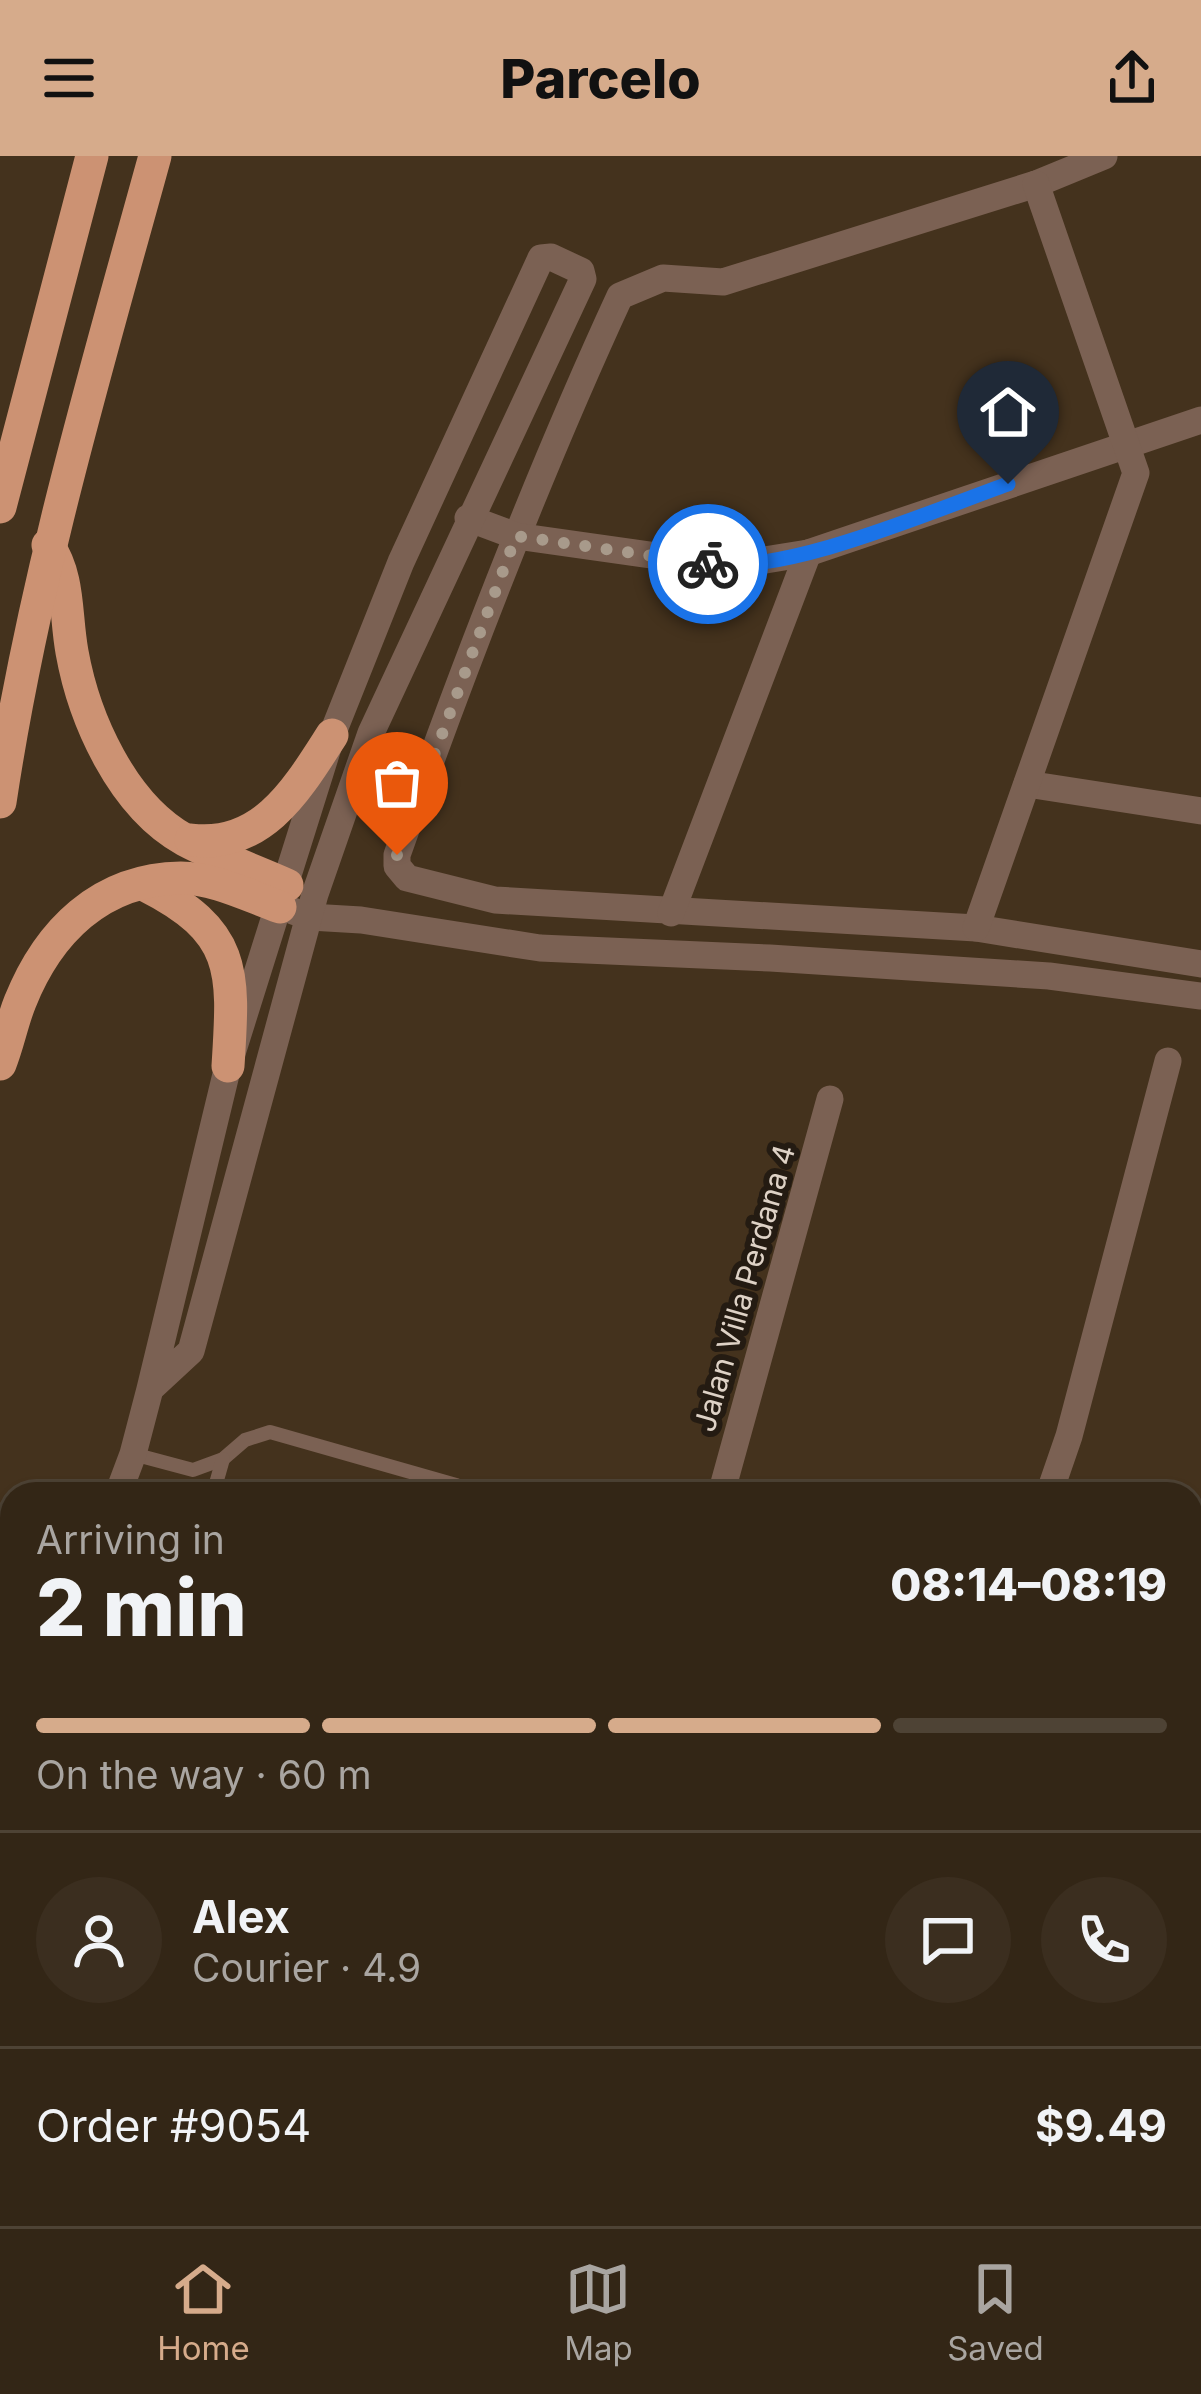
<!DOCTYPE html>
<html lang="en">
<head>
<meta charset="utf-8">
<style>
  body { margin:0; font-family:Inter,sans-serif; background:#3b2e1f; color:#f1f3f6; height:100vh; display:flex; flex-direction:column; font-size:45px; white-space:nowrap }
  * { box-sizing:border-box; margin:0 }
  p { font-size:39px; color:#a9a5a1 }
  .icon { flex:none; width:66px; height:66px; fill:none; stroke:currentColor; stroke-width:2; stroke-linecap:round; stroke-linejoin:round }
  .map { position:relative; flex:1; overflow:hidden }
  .sheet { position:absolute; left:0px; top:1326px; width:1203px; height:744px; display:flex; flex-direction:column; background:#332616; border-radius:36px 36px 0 0; box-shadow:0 3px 9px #0004,0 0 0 3px #4e4335 }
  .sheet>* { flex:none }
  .pin { position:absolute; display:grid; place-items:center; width:102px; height:102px; color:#fff; margin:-123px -51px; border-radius:50% 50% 50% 0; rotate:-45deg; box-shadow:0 0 12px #0007 }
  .pin .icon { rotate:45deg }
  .courier { position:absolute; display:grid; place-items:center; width:120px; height:120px; margin:-60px; border:9px solid #1a73e8; border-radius:50%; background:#fff; color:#222; box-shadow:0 3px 15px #0007 }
  .summary em { font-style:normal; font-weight:800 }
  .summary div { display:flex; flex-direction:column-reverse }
  .summary { display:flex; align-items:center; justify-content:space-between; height:204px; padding:0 36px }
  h1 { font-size:78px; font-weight:800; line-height:90px }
  .bar { display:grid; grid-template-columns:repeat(4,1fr); gap:18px 12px; align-content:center; height:144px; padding:0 36px }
  .bar i { height:15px; border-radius:9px; background:#4e4335 }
  .bar .current { background:#d6ab8b }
  .bar p { grid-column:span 4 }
  .line { display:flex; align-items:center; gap:30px; padding:0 36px; border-top:3px solid #4e4335 }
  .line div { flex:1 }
  .round { display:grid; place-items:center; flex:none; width:126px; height:126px; border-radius:63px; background:#3b2e1f }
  header { display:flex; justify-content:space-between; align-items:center; height:156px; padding:0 36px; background:#d6ab8b; color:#111; font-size:54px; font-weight:800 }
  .tabs { display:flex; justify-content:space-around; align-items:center; height:168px; border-top:3px solid #4e4335; background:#332616; font-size:33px; color:#a9a5a1 }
  .tabs a { display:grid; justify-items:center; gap:6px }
  .tabs .current { color:#d6ab8b }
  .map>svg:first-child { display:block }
</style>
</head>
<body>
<header><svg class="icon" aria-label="menu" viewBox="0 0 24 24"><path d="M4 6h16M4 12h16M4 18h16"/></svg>Parcelo<svg class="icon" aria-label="share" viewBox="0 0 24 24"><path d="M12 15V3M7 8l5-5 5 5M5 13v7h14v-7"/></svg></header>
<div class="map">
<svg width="1201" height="2070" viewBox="0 0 1201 2070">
  <rect width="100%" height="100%" fill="#44321d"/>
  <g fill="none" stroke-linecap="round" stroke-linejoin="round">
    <!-- service -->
    <g stroke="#7b6153" stroke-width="14">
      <path d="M 133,1298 L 193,1314 L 223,1303 L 245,1284 L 270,1276 L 456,1329 L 470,1338"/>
      <path d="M 213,1338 L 223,1303"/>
      <path d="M 272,2070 L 277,2058"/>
    </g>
    <!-- minor -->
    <g stroke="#7b6153" stroke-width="27">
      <path d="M 1104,0 L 1036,28 L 723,126 L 663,122 L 620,140 C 536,322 464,510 397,699 L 397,710 L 407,722 L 495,744 L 976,772 L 1201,808"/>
      <path d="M 468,362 L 516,380 L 728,410 L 808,397 L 1201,264"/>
      <path d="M 1027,628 L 1201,655"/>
      <path d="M 293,755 L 310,761 L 361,764 L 540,792 L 770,802 L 1049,820 L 1201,840"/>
      <path d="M 671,757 L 808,397"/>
      <path d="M 976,772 L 1136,317 L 1036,28"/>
      <path d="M 118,1338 L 133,1298 L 150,1233 L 228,910 L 332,579 L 401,406 L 541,102 L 551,101 L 581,115 L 583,123 L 371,577 L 315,738 L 191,1195 L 150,1233"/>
      <path d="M 721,1338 L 830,943"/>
      <path d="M 1049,1338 L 1069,1280 L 1168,905"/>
      <path d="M 0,1646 L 12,1614"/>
      <path d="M 1191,1868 L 1201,1871"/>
      <path d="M 545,2058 L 580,2070"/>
      <path d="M 93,2070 L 98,2058"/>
      <path d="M 436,2070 L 440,2058"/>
      <path d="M 792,2070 L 796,2058"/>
      <path d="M 1192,2070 L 1201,2037"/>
    </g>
    <!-- trunk -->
    <g stroke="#cc9273" stroke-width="33">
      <path d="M 0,351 L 92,0"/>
      <path d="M 48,389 C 70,422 65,458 72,496 C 84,563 122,649 185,684 C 217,701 253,714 287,729"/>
      <path d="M 0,646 C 33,426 96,214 155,0"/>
      <path d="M 191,684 C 263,693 298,632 332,579"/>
      <path d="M 145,729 C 238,776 234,815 228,910"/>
      <path d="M 0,908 C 8,888 12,866 20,846 C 48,776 100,723 181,722 C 214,722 249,740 280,751"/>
    </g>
  </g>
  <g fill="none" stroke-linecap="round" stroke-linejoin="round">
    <!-- done -->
    <path stroke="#a89a8b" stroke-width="12" stroke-dasharray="0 21.6" d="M 397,699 L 516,380 L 708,408"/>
    <!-- route -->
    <path stroke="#1a73e8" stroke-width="15" d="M 708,408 C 788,418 929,356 1008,328"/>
  </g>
  <g text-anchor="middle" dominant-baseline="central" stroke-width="12" stroke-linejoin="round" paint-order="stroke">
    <!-- street labels -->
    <g font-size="30" fill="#ded2c6" stroke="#241b12">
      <text transform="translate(744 1132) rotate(-74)">Jalan Villa Perdana 4</text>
    </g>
  </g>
</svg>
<div class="pin" style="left:397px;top:699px;background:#ea580c"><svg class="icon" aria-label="bag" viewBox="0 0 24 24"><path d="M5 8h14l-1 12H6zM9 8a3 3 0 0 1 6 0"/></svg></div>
<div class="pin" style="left:1008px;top:328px;background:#1f2937"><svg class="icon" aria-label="home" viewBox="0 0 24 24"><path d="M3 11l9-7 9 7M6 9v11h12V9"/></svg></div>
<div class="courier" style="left:708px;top:408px"><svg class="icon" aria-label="bike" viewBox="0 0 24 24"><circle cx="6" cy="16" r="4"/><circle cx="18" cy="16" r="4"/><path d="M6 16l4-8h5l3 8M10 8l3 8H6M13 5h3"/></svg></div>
<section class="sheet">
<div class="summary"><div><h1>2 min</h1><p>Arriving in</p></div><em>08:14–08:19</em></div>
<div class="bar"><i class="current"></i><i class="current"></i><i class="current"></i><i></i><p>On the way · 60 m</p></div>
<div class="line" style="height:216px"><a class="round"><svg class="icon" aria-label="person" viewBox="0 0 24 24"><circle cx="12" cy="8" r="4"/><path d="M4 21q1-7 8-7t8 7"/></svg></a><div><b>Alex</b><p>Courier · 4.9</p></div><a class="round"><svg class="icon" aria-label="chat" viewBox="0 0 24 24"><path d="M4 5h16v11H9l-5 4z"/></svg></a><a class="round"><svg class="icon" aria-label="phone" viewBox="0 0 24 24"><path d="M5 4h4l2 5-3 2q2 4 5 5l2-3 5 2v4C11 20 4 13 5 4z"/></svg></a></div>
<div class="line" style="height:156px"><div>Order #9054</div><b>$9.49</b></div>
</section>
</div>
<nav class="tabs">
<a class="current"><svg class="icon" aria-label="home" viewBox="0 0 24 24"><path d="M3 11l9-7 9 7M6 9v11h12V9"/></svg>Home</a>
<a><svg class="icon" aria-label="map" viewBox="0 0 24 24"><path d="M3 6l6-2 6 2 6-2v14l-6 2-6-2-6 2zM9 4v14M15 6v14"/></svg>Map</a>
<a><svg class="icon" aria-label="saved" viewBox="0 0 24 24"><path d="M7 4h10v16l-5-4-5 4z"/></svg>Saved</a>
</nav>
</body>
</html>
